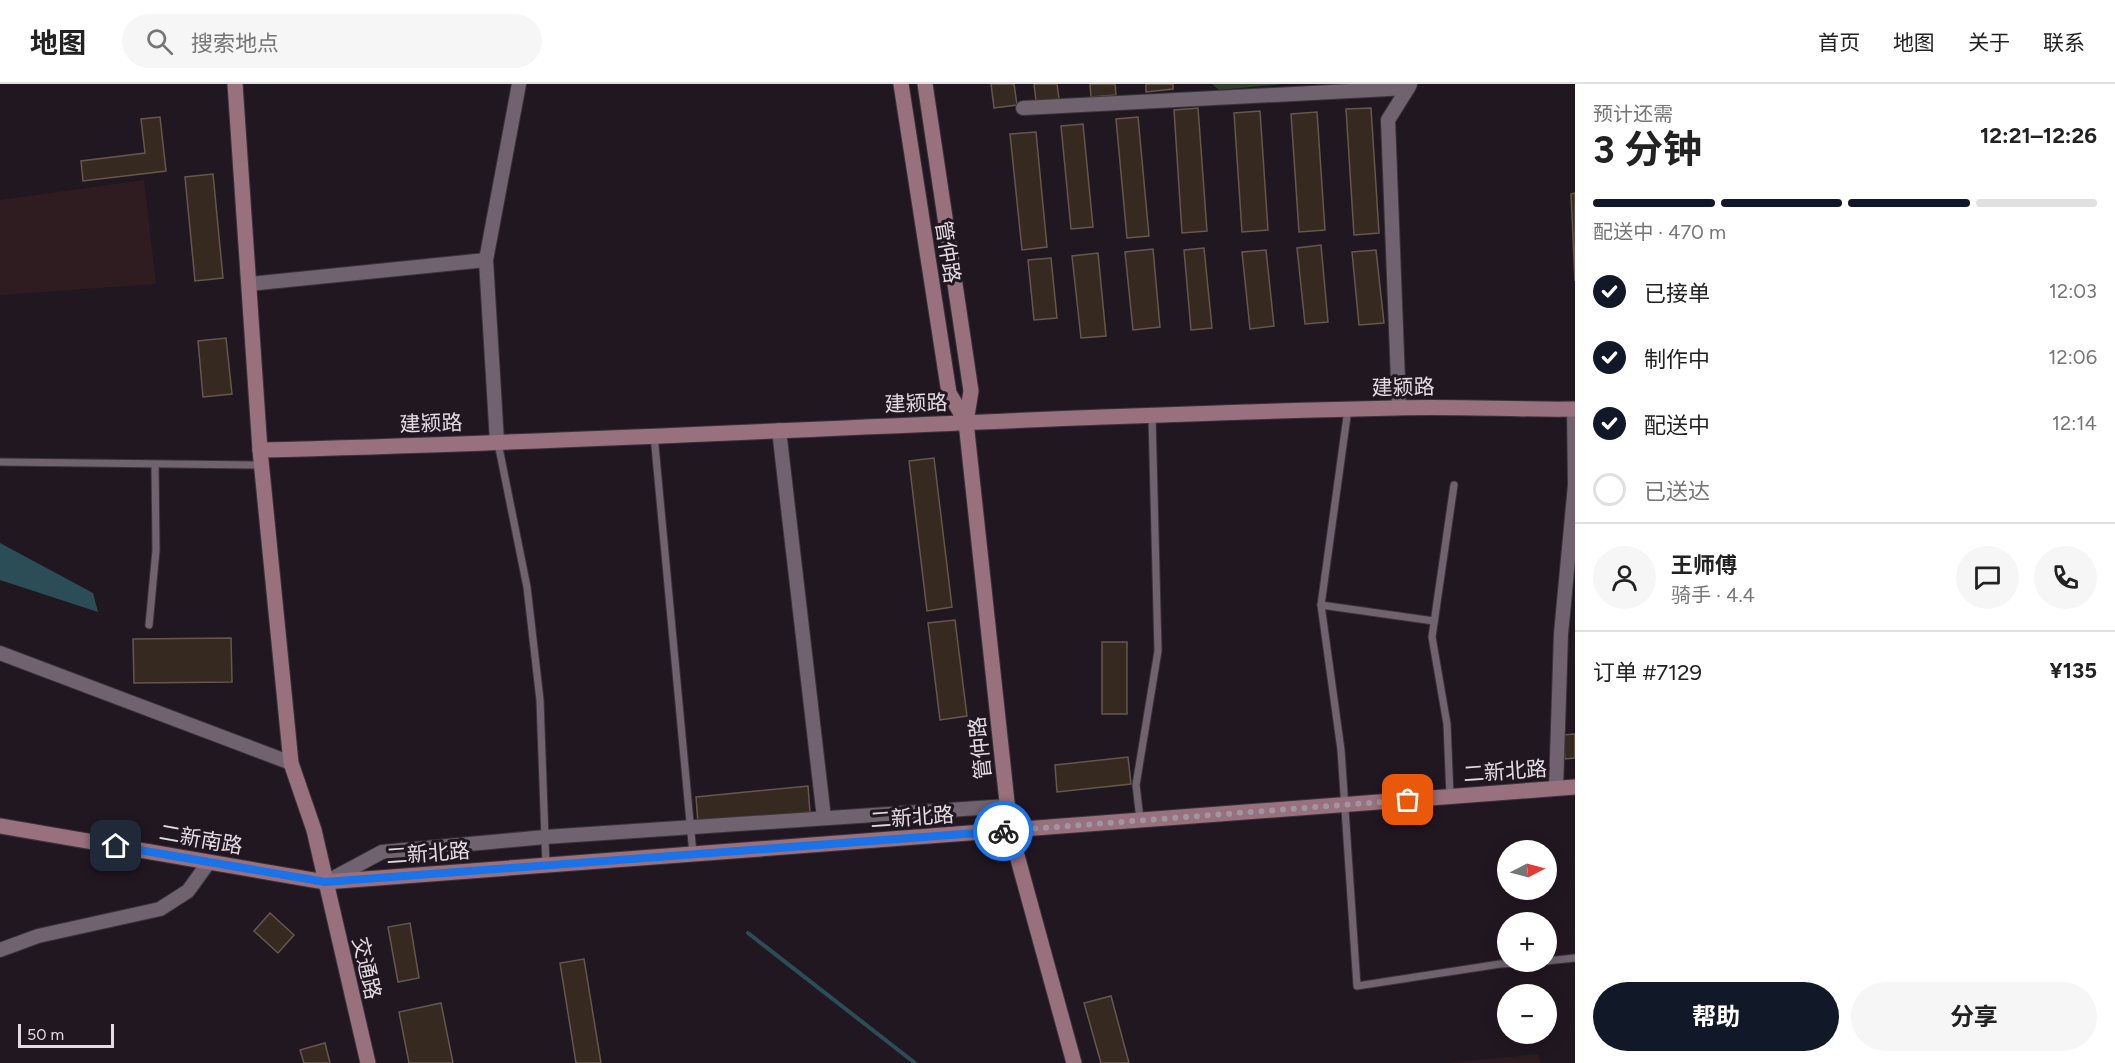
<!DOCTYPE html>
<html lang="zh">
<head>
<meta charset="utf-8">
<style>
  body { margin:0; font-family:Figtree,"Noto Sans SC",sans-serif; background:#f6f6f6; color:#222; height:100vh; display:flex; flex-direction:column; font-size:22px; white-space:nowrap }
  * { box-sizing:border-box; margin:0 }
  p { font-size:20px; color:#767676 }
  .icon { flex:none; width:33px; height:33px; fill:none; stroke:currentColor; stroke-width:2; stroke-linecap:round; stroke-linejoin:round }
  .map { position:relative; flex:1; overflow:hidden }
  .details { display:flex; flex-direction:column; background:#fff; width:540px }
  .details>* { flex:none }
  .needle { width:39px; rotate:84deg }
  .tools { position:absolute; left:1497px; top:756px; display:grid; gap:12px }
  .tools a { display:grid; place-items:center; width:60px; height:60px; border-radius:50%; background:#fff; box-shadow:0 3px 15px #0003; font-size:30px }
  .scale { position:absolute; left:18px; bottom:15px; width:96px; box-sizing:border-box; padding-left:6px; border:3px solid #e3dce3; border-top:0; font-size:16px; line-height:21px; white-space:nowrap; color:#e3dce3; -webkit-text-stroke:4px #211721; paint-order:stroke }
  .pin { position:absolute; display:grid; place-items:center; width:51px; height:51px; color:#fff; margin:-26px; border-radius:12px; box-shadow:0 3px 9px #0006 }
  .courier { position:absolute; display:grid; place-items:center; width:60px; height:60px; margin:-30px; border:4px solid #1a73e8; border-radius:50%; background:#fff; color:#222; box-shadow:0 2px 8px #0007 }
  .head em { font-style:normal; font-weight:700 }
  .head div { display:flex; flex-direction:column-reverse }
  .head { display:flex; align-items:center; justify-content:space-between; height:102px; padding:0 18px }
  h1 { font-size:39px; font-weight:700; line-height:45px }
  .bar { display:grid; grid-template-columns:repeat(4,1fr); gap:9px 6px; align-content:center; height:72px; padding:0 18px }
  .bar i { height:8px; border-radius:4px; background:#e0e0e0 }
  .bar .active { background:#111827 }
  .bar p { grid-column:span 4 }
  .line { display:flex; align-items:center; gap:15px; padding:0 18px; border-top:2px solid #e0e0e0 }
  .line div { flex:1 }
  .round { display:grid; place-items:center; flex:none; width:63px; height:63px; border-radius:32px; background:#f6f6f6 }
  ol { padding:0 18px; list-style:none }
  li { display:flex; align-items:center; gap:18px; height:66px }
  li p { margin-inline-start:auto }
  li .icon { padding:6px; border-radius:50%; background:#111827; color:#fff; stroke-width:4 }
  li:last-child { color:#767676 }
  li i { width:33px; height:33px; border:3px solid #e0e0e0; border-radius:50% }
  .button { display:flex; gap:12px; margin-top:auto; padding:12px 18px }
  .button a { flex:1; height:69px; border-radius:36px; background:#111827; color:#fff; font-size:24px; font-weight:700; line-height:69px; text-align:center }
  .button a+a { background:#f6f6f6; color:#222 }
  header { display:flex; align-items:center; gap:36px; box-sizing:border-box; height:84px; padding:0 30px; background:#fff; border-bottom:2px solid #e0e0e0 }
  header strong { font-size:28px }
  nav { display:flex; gap:33px; margin-inline-start:auto; font-size:21px }
  .search { width:420px; height:54px; background:#f6f6f6; display:flex; align-items:center; gap:15px; box-sizing:border-box; padding:0 21px; border-radius:33px; color:#767676; font-size:22px }
  main { display:flex; flex:1; min-height:0 }
  .map>svg:first-child { display:block }
</style>
</head>
<body>
<header>
<strong>地图</strong>
<div class="search"><svg class="icon" aria-label="search" viewBox="0 0 24 24"><circle cx="10" cy="10" r="6"/><path d="M15 15l6 6"/></svg>搜索地点</div>
<nav><a>首页</a><a>地图</a><a>关于</a><a>联系</a></nav>
</header>
<main>
<div class="map">
<svg width="1575" height="979" viewBox="0 0 1575 979">
  <rect width="100%" height="100%" fill="#211721"/>
  <!-- education -->
  <g fill="#2e1c21">
    <path d="M 144,96 L 156,200 L 0,211 L 0,116 Z"/>
    <path d="M 1538,970 L 1540,979 L 1448,979 Z"/>
  </g>
  <!-- green -->
  <path fill="#2f3d2f" d="M 1212,0 L 1282,0 L 1219,6 Z"/>
  <!-- water -->
  <path fill="#2b4d55" d="M 0,459 L 93,509 L 98,528 L 0,496 Z"/>
  <g fill="none" stroke-linecap="round" stroke-linejoin="round">
    <!-- stream -->
    <path stroke="#2b4d55" stroke-width="4" d="M 748,849 L 915,979"/>
  </g>
  <!-- building -->
  <g fill="#362920" stroke="#66574d" stroke-width="1.5">
    <path d="M 991,0 L 1014,0 L 1017,21 L 994,24 Z"/>
    <path d="M 1034,0 L 1057,0 L 1059,15 L 1036,17 Z"/>
    <path d="M 1090,0 L 1115,0 L 1116,11 L 1091,13 Z"/>
    <path d="M 1146,0 L 1173,0 L 1173,5 L 1146,8 Z"/>
    <path d="M 1198,24 L 1207,147 L 1182,149 L 1174,26 Z"/>
    <path d="M 1371,24 L 1379,149 L 1354,151 L 1346,25 Z"/>
    <path d="M 1260,27 L 1268,146 L 1242,148 L 1234,29 Z"/>
    <path d="M 1317,28 L 1325,146 L 1299,148 L 1291,30 Z"/>
    <path d="M 160,33 L 166,87 L 83,97 L 81,77 L 145,69 L 141,35 Z"/>
    <path d="M 1138,33 L 1149,152 L 1127,154 L 1116,35 Z"/>
    <path d="M 1083,40 L 1093,143 L 1071,145 L 1061,42 Z"/>
    <path d="M 1036,48 L 1047,163 L 1022,166 L 1010,50 Z"/>
    <path d="M 213,90 L 223,194 L 195,197 L 185,93 Z"/>
    <path d="M 1575,109 L 1575,197 L 1571,110 Z"/>
    <path d="M 1321,161 L 1328,238 L 1305,240 L 1297,164 Z"/>
    <path d="M 1204,164 L 1212,244 L 1191,246 L 1184,166 Z"/>
    <path d="M 1153,165 L 1160,243 L 1133,246 L 1125,168 Z"/>
    <path d="M 1266,166 L 1274,242 L 1250,245 L 1242,168 Z"/>
    <path d="M 1376,166 L 1384,239 L 1359,241 L 1352,168 Z"/>
    <path d="M 1098,169 L 1106,252 L 1081,254 L 1072,172 Z"/>
    <path d="M 1051,174 L 1057,234 L 1034,236 L 1028,176 Z"/>
    <path d="M 226,254 L 232,310 L 203,313 L 198,257 Z"/>
    <path d="M 934,374 L 952,523 L 927,527 L 909,377 Z"/>
    <path d="M 955,536 L 967,632 L 940,636 L 928,539 Z"/>
    <path d="M 231,554 L 232,598 L 134,599 L 133,555 Z"/>
    <rect x="1102" y="558" width="25" height="72"/>
    <path d="M 1575,650 L 1575,674 L 1565,675 L 1563,651 Z"/>
    <path d="M 1128,673 L 1131,700 L 1057,708 L 1055,681 Z"/>
    <path d="M 808,702 L 810,728 L 698,739 L 696,713 Z"/>
    <path d="M 270,829 L 294,851 L 278,869 L 254,847 Z"/>
    <path d="M 410,839 L 419,894 L 398,898 L 388,843 Z"/>
    <path d="M 584,875 L 601,979 L 576,979 L 560,879 Z"/>
    <path d="M 1111,912 L 1129,979 L 1101,979 L 1084,919 Z"/>
    <path d="M 441,919 L 453,979 L 409,979 L 399,928 Z"/>
    <path d="M 325,959 L 330,979 L 304,979 L 300,966 Z"/>
  </g>
  <g fill="none" stroke-linecap="round" stroke-linejoin="round">
    <defs>
      <g id="lane">
        <path d="M 1348,325 L 1321,521 L 1341,666 L 1357,902 L 1500,880 L 1535,878"/>
        <path d="M 654,351 L 693,770"/>
        <path d="M 498,359 L 527,503 L 540,616 L 546,782"/>
        <path d="M 0,378 L 261,381"/>
        <path d="M 1321,521 L 1434,537"/>
        <path d="M 149,541 L 156,466 L 155,381"/>
        <path d="M 1450,712 L 1447,640 L 1432,553 L 1454,401"/>
        <path d="M 1140,735 L 1136,701 L 1158,567 L 1152,332"/>
        <path d="M 1546,877 L 1575,874"/>
      </g>
      <g id="street">
        <path d="M 1023,24 L 1408,4 L 1410,0"/>
        <path d="M 249,200 L 486,176"/>
        <path d="M 1399,323 L 1388,36 L 1408,4"/>
        <path d="M 779,346 L 824,734"/>
        <path d="M 497,358 L 486,176 L 519,0"/>
        <path d="M 0,569 L 291,679"/>
        <path d="M 1556,704 L 1561,550 L 1575,401 L 1574,325"/>
        <path d="M 326,798 L 382,768 L 545,753 L 1008,722"/>
        <path d="M 0,866 L 38,852 L 160,825 L 188,807 L 209,778"/>
      </g>
      <g id="secondary">
        <path d="M 235,0 L 260,366 L 291,679 L 314,746 L 368,979"/>
        <path d="M 901,0 L 949,309 L 966,338 L 971,307 L 925,0"/>
        <path d="M 966,338 L 1010,746 L 1074,979"/>
        <path d="M 260,366 C 639,357 1017,332 1396,324 C 1456,322 1516,326 1575,325"/>
        <path d="M 0,742 L 325,798 L 1575,703"/>
      </g>
    </defs>
    <!-- lane casing -->
    <use href="#lane" stroke="#3b333a" stroke-width="9"/>
    <!-- street casing -->
    <use href="#street" stroke="#3b333a" stroke-width="16"/>
    <!-- secondary casing -->
    <use href="#secondary" stroke="#3b333a" stroke-width="17"/>
    <!-- lane -->
    <use href="#lane" stroke="#70636f" stroke-width="7"/>
    <!-- street -->
    <use href="#street" stroke="#70636f" stroke-width="14"/>
    <!-- secondary -->
    <use href="#secondary" stroke="#99707e" stroke-width="15"/>
  </g>
  <g fill="none" stroke-linecap="round" stroke-linejoin="round">
    <!-- done -->
    <path stroke="#9f979f" stroke-width="6" stroke-dasharray="0 10.8" d="M 1003,747 L 1408,716"/>
    <!-- route -->
    <path stroke="#1a73e8" stroke-width="8" d="M 116,762 L 325,798 L 1003,747"/>
  </g>
  <g text-anchor="middle" dominant-baseline="central" stroke-width="6" stroke-linejoin="round" paint-order="stroke">
    <!-- street labels -->
    <g font-size="21" fill="#e3dce3" stroke="#211721">
      <text transform="translate(948 168) rotate(81)">管仲路</text>
      <text transform="translate(1403 303) rotate(-1)">建颍路</text>
      <text transform="translate(916 319) rotate(-2)">建颍路</text>
      <text transform="translate(431 339) rotate(-2)">建颍路</text>
      <text transform="translate(980 664) rotate(-96)">管仲路</text>
      <text transform="translate(1505 687) rotate(-4)">二新北路</text>
      <text transform="translate(912 733) rotate(-4)">二新北路</text>
      <text transform="translate(201 755) rotate(10)">二新南路</text>
      <text transform="translate(428 769) rotate(-4)">二新北路</text>
      <text transform="translate(367 884) rotate(77)">交通路</text>
    </g>
  </g>
</svg>
<div class="tools">
<a><svg class="needle" viewBox="-14 -14 28 28"><path d="M0-13l5 13h-10z" fill="#e53935"/><path d="M0 13l5-13h-10z" fill="#767676"/></svg></a>
<a>+</a>
<a>−</a>
</div>
<div class="scale">50 m</div>
<div class="pin" style="left:1408px;top:716px;background:#ea580c"><svg class="icon" aria-label="bag" viewBox="0 0 24 24"><path d="M5 8h14l-1 12H6zM9 8a3 3 0 0 1 6 0"/></svg></div>
<div class="pin" style="left:116px;top:762px;background:#1f2937"><svg class="icon" aria-label="home" viewBox="0 0 24 24"><path d="M3 11l9-7 9 7M6 9v11h12V9"/></svg></div>
<div class="courier" style="left:1003px;top:747px"><svg class="icon" aria-label="bike" viewBox="0 0 24 24"><circle cx="6" cy="16" r="4"/><circle cx="18" cy="16" r="4"/><path d="M6 16l4-8h5l3 8M10 8l3 8H6M13 5h3"/></svg></div>
</div>
<section class="details">
<div class="head"><div><h1>3 分钟</h1><p>预计还需</p></div><em>12:21–12:26</em></div>
<div class="bar"><i class="active"></i><i class="active"></i><i class="active"></i><i></i><p>配送中 · 470 m</p></div>
<ol>
<li><svg class="icon" aria-label="check" viewBox="0 0 24 24"><path d="M5 12l5 5 9-10"/></svg>已接单<p>12:03</p></li>
<li><svg class="icon" aria-label="check" viewBox="0 0 24 24"><path d="M5 12l5 5 9-10"/></svg>制作中<p>12:06</p></li>
<li><svg class="icon" aria-label="check" viewBox="0 0 24 24"><path d="M5 12l5 5 9-10"/></svg>配送中<p>12:14</p></li>
<li><i></i>已送达</li>
</ol>
<div class="line" style="height:108px"><a class="round"><svg class="icon" aria-label="person" viewBox="0 0 24 24"><circle cx="12" cy="8" r="4"/><path d="M4 21q1-7 8-7t8 7"/></svg></a><div><b>王师傅</b><p>骑手 · 4.4</p></div><a class="round"><svg class="icon" aria-label="chat" viewBox="0 0 24 24"><path d="M4 5h16v11H9l-5 4z"/></svg></a><a class="round"><svg class="icon" aria-label="phone" viewBox="0 0 24 24"><path d="M5 4h4l2 5-3 2q2 4 5 5l2-3 5 2v4C11 20 4 13 5 4z"/></svg></a></div>
<div class="line" style="height:78px"><div>订单 #7129</div><b>¥135</b></div>
<div class="button"><a>帮助</a><a>分享</a></div>
</section>
</main>
</body>
</html>
